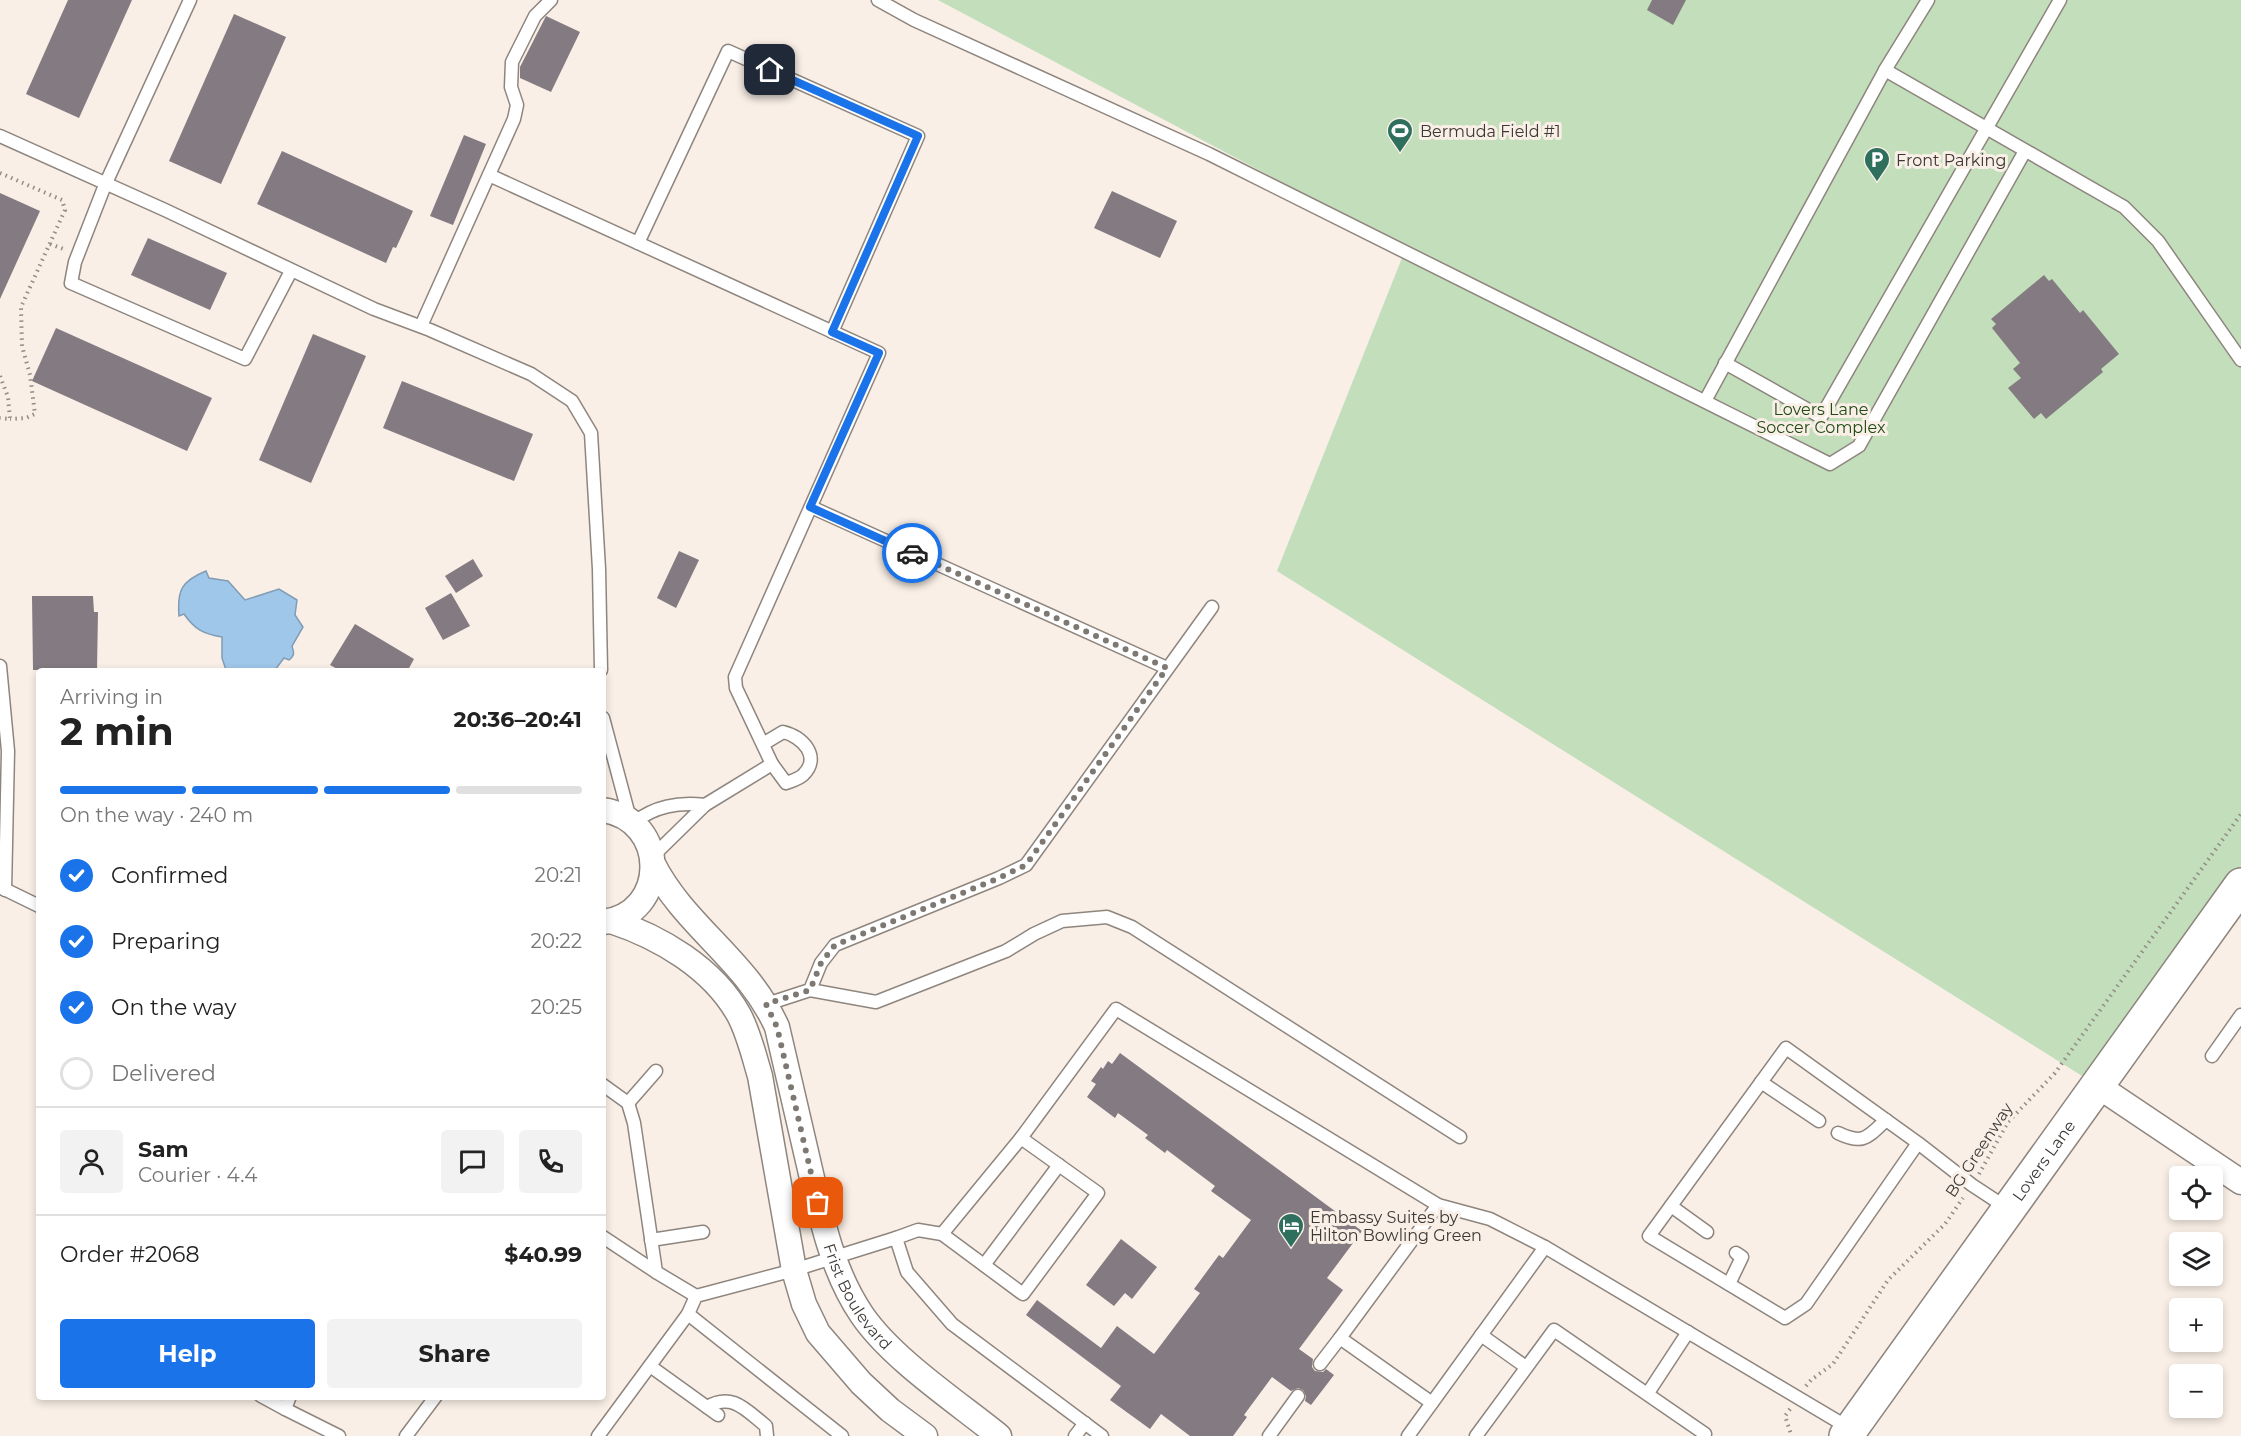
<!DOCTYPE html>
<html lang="en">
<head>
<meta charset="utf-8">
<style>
  body { margin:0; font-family:Montserrat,sans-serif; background:#f2f2f2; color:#222; height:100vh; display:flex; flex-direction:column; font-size:22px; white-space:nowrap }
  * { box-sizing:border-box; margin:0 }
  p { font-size:20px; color:#767676 }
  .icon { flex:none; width:33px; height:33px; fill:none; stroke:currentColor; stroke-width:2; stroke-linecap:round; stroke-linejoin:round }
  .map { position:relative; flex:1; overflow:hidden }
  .drawer { position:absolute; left:36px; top:668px; width:570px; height:732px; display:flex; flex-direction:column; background:#fff; border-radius:6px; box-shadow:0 3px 9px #0003 }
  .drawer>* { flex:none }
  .tools { position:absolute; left:2169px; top:1166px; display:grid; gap:12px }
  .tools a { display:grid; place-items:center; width:54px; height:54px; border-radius:6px; background:#fff; box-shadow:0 3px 9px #0003; font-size:30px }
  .pin { position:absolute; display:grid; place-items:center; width:51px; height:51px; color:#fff; margin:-26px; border-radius:12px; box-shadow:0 3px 9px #0006 }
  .courier { position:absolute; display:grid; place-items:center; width:60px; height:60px; margin:-30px; border:4px solid #1a73e8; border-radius:50%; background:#fff; color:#222; box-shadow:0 2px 8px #0007 }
  .summary em { font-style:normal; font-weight:700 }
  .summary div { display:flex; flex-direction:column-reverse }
  .summary { display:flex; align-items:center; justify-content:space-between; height:102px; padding:0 24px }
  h1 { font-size:39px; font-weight:700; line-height:45px }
  .bar { display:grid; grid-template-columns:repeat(4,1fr); gap:9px 6px; align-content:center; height:72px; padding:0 24px }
  .bar i { height:8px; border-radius:4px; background:#e0e0e0 }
  .bar .current { background:#1a73e8 }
  .bar p { grid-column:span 4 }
  .line { display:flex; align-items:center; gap:15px; padding:0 24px; border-top:2px solid #e0e0e0 }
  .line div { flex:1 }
  .round { display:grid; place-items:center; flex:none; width:63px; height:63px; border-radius:6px; background:#f2f2f2 }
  ol { padding:0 24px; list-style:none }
  li { display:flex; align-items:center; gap:18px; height:66px }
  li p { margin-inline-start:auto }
  li .icon { padding:6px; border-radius:50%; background:#1a73e8; color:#fff; stroke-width:4 }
  li:last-child { color:#767676 }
  li i { width:33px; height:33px; border:3px solid #e0e0e0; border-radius:50% }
  .button { display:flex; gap:12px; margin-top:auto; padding:12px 24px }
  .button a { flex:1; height:69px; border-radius:6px; background:#1a73e8; color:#fff; font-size:24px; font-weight:700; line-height:69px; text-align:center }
  .button a+a { background:#f2f2f2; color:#222 }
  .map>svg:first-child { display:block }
</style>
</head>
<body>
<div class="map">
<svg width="2241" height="1436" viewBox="0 0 2241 1436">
  <rect width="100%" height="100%" fill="#f9efe6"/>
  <!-- green -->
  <path fill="#c2debb" d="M 938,0 L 2241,0 L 2241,885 L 2098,1086 L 1277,571 L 1406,248 Z"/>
  <!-- water -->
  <path fill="#9fc7ea" stroke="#819cb4" stroke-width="1.5" d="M 206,571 L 209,578 L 228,581 L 245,600 L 279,589 L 297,600 L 295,615 L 303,627 L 292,646 C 294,653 295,655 289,660 L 284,658 L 275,670 L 226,670 L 222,658 L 222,637 C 204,634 195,630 184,614 L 179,616 C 177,591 181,581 206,571 Z"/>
  <!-- building -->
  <g fill="#847a81">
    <path d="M 68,0 L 132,0 L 79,118 L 26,94 Z"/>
    <path d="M 1652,0 L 1686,0 L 1673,25 L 1647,10 Z"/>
    <path d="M 234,14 L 286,37 L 221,184 L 169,161 Z"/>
    <path d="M 546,16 L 580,32 L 551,92 L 520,78 L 520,67 Z"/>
    <path d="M 464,135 L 486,144 L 453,225 L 430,216 Z"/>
    <path d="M 282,151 L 413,211 L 396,248 L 393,247 L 386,263 L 257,204 Z"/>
    <path d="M 1112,191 L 1177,221 L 1160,258 L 1094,228 Z"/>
    <path d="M 0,193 L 40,211 L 0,299 Z"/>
    <path d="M 148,238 L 227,273 L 210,310 L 131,275 Z"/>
    <path d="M 2044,275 L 2049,281 L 2052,279 L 2080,313 L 2083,310 L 2119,354 L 2101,369 L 2103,372 L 2046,419 L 2041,413 L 2034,419 L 2008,388 L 2021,378 L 2013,369 L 2020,363 L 1992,328 L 1996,324 L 1991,319 Z"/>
    <path d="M 56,328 L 212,398 L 187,451 L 32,381 Z"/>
    <path d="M 313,334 L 366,356 L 311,483 L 259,460 Z"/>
    <path d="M 402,381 L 533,434 L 514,481 L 383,428 Z"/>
    <path d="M 679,551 L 699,560 L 676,608 L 657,598 Z"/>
    <path d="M 473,559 L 483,576 L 456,593 L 445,576 Z"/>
    <path d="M 451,593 L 470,626 L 443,640 L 425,608 Z"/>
    <path d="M 32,596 L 93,596 L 94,612 L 98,612 L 97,670 L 33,670 Z"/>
    <path d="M 355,624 L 414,659 L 408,670 L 339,670 L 330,665 Z"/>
    <path d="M 1120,1053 L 1362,1231 L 1327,1278 L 1343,1290 L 1299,1349 L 1313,1359 L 1312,1367 L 1315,1371 L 1323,1372 L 1326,1369 L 1334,1375 L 1311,1405 L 1305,1401 L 1306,1396 L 1303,1390 L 1298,1388 L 1291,1391 L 1272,1377 L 1244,1415 L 1247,1417 L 1233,1436 L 1190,1436 L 1161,1414 L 1150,1429 L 1110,1400 L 1121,1386 L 1026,1315 L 1037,1300 L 1101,1348 L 1117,1326 L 1154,1354 L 1200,1293 L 1194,1289 L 1219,1255 L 1223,1258 L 1251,1220 L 1211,1191 L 1215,1186 L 1167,1150 L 1165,1153 L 1145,1138 L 1148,1135 L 1118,1113 L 1115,1118 L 1087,1097 L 1096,1084 L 1091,1081 L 1101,1067 L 1103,1069 L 1108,1061 L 1112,1064 Z"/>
    <path d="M 1121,1239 L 1157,1267 L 1132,1299 L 1125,1293 L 1114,1306 L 1086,1285 Z"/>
  </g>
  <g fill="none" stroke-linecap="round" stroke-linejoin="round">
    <defs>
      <g id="lane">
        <path d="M 190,0 L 105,185 L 75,262 L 71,283 L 245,359 L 291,271"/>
        <path d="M 878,0 L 914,20 L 1209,154 L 1830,464 L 1859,446 L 2025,151"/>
        <path d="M 1885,70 L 2124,207 L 2158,241 L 2241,360"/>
        <path d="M 0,136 L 165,210 L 374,309 L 430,330 L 531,374 L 572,401 L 591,433 L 599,569 L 601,670"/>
        <path d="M 489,175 L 879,353 L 735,677 L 736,688 L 772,764 L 705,805"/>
        <path d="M 638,243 L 728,51 L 918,136 L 832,332"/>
        <path d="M 421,326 L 514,119 L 517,105 L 511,87 L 512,62 L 535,16 L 551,0"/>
        <path d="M 1725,363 L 1821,417 L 2060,0"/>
        <path d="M 1705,401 L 1885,70 L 1928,0"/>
        <path d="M 811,507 L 1167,668"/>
        <path d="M 0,666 L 8,751 L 5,890"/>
        <path d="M 603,718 L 630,819"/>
        <path d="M 763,744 L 783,732 C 802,736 822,757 803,775 C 799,779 791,781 786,783 L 772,764"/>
        <path d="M 633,823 C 655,806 678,802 705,805 L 652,857"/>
        <path d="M 0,887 L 39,906"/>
        <path d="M 810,990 L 876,1002 L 1006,951 L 1034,934 L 1062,921 L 1107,917 L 1132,927 L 1460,1137"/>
        <path d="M 767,1004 L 810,990 L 821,963 L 835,945 L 999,878 L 1026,865 L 1212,607"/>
        <path d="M 2212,1056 L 2241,1015"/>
        <path d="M 1761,1082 L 1819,1121"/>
        <path d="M 603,1085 L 628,1103 L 634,1123 L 656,1272 L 696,1296"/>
        <path d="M 628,1103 L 656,1071"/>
        <path d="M 1838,1133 C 1863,1145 1867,1138 1886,1120"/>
        <path d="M 1918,1143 L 1806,1304 L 1785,1318 L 1649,1236 L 1786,1048 L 1918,1143 L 1972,1185 L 2007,1208"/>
        <path d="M 1671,1206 L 1707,1232"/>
        <path d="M 942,1234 L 1023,1294 L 1098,1193 L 1021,1138"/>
        <path d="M 603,1237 L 656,1272"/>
        <path d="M 896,1238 L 918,1230 L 942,1234 L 1021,1138 L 1116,1009 L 1438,1205 L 1490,1219 L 1545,1247 L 1849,1428"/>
        <path d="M 651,1240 L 703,1232"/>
        <path d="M 984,1265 L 1059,1165"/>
        <path d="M 1729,1284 L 1742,1257 L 1736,1253"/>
        <path d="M 688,1314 L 842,1436"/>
        <path d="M 1481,1335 L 1526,1367"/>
        <path d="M 1320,1364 L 1340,1338"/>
        <path d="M 650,1366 L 718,1415"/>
        <path d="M 1648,1393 L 1688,1332"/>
        <path d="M 261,1396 L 285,1409 L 290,1396"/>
        <path d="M 1432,1403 L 1340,1338 L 1438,1205"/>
        <path d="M 707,1407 C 732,1392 746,1410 766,1426 L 767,1436"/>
        <path d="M 285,1409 L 339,1436"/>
        <path d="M 406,1436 L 436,1396"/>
        <path d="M 598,1436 L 688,1314 L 696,1296 L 794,1270 L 896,1238 L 907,1272 L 952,1324 L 1102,1436"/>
        <path d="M 1075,1436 L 1085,1423"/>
        <path d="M 1269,1436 L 1298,1396"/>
        <path d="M 1408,1436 L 1545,1247"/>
        <path d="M 1476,1436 L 1554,1330 L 1705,1434 L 1703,1436"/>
      </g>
      <g id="street">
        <path d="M 603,810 C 669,820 669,914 603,922"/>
        <path id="s1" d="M 653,864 C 685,927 747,960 777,1027 C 788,1073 798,1119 809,1165 C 821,1217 832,1271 862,1315 C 892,1359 957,1402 999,1436"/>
        <path d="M 611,921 C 660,937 713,968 739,1015 C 749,1034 754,1056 760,1076 L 794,1270 L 804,1304 L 818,1333 L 861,1383 L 890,1410 L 925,1436"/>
        <path d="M 2098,1086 L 2241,1182"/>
      </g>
      <g id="primary">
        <path id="s2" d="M 1846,1436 L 2241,885"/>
      </g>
    </defs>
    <!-- lane casing -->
    <use href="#lane" stroke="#8e857e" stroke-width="15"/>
    <!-- street casing -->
    <use href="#street" stroke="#8e857e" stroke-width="27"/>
    <!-- primary casing -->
    <use href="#primary" stroke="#8e857e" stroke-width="36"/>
    <!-- path -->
    <g stroke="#938c86" stroke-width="4" stroke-dasharray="1.5 4.5" stroke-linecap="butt">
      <path d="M 0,173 L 62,200 L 65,210 L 21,307 L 22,346 L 30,375 L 35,414 L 26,418 L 10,419"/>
      <path d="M 50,244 L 66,250"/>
      <path d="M 0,376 L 8,397 L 10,419 L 0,418"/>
      <path d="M 1979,1174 L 2008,1122 L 2055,1073 L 2241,814"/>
      <path d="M 1806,1386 L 1811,1380 L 1833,1364 L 1888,1280 L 1945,1224 L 1963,1198"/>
      <path d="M 1790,1409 L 1785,1416 L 1791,1434 L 1790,1436"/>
    </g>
    <!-- lane -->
    <use href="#lane" stroke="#fff" stroke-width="12"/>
    <!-- street -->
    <use href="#street" stroke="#fff" stroke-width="24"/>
    <!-- primary -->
    <use href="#primary" stroke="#fff" stroke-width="33"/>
  </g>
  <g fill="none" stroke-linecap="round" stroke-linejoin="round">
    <!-- done -->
    <path stroke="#7e7873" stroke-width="6" stroke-dasharray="0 10.8" d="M 818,1203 L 777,1027 L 766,1004 L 810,990 L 821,963 L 835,945 L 999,878 L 1026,865 L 1167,668 L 912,553"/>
    <!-- route -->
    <path stroke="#1a73e8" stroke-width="8" d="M 770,70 L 918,136 L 832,332 L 879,353 L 810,507 L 912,553"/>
  </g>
  <!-- icons -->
  <defs>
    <symbol id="stadium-pin" viewBox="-11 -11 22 30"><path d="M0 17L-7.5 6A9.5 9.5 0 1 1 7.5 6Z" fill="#2e6f5d" stroke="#f9efe6"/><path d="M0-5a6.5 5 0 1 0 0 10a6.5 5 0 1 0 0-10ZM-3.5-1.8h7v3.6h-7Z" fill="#fff"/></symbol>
    <symbol id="parking-pin" viewBox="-11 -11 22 30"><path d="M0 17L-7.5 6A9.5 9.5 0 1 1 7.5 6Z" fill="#2e6f5d" stroke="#f9efe6"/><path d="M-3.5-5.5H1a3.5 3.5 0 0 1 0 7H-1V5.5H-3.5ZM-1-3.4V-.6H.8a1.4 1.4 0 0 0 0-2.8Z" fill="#fff"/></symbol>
    <symbol id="hotel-pin" viewBox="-11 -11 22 30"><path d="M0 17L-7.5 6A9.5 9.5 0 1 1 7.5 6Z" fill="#2e6f5d" stroke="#f9efe6"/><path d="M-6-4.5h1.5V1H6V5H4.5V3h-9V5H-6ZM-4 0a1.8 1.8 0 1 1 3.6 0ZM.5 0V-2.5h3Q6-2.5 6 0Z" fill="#fff"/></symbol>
  </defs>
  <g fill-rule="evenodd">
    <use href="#stadium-pin" x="1385" y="116" width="30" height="40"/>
    <use href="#parking-pin" x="1862" y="145" width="30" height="40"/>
    <use href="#hotel-pin" x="1276" y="1211" width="30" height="40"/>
  </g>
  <g text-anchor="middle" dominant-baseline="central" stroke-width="6" stroke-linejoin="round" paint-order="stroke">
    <!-- poi labels -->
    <g font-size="16" fill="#3c3835" stroke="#f9efe6" text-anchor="start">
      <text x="1420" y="131">Bermuda Field #1</text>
      <text x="1896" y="160">Front Parking</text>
      <text x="1310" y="1217">Embassy Suites by<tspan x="1310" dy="18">Hilton Bowling Green</tspan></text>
    </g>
    <!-- park labels -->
    <g font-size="16" fill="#204b15" stroke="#f9efe6">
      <text x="1821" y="409">Lovers Lane<tspan x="1821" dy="18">Soccer Complex</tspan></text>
    </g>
    <!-- street labels -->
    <g font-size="16" fill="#3c3835" stroke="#f9efe6">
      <text transform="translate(1979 1150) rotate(-57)">BG Greenway</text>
      <text stroke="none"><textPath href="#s2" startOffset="339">Lovers Lane</textPath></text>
      <text stroke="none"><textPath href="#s1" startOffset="489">Frist Boulevard</textPath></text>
    </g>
  </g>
</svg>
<div class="tools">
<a><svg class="icon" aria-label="locate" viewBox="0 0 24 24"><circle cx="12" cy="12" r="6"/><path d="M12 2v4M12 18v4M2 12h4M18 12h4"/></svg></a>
<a><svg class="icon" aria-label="layers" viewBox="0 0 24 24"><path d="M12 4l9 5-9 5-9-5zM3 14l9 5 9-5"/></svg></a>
<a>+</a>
<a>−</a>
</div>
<div class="pin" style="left:818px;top:1203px;background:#ea580c"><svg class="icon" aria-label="bag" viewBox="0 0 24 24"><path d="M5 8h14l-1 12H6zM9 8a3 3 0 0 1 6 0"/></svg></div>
<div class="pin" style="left:770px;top:70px;background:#1f2937"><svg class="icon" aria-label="home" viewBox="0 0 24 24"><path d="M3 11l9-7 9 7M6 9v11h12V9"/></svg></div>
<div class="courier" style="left:912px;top:553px"><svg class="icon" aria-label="car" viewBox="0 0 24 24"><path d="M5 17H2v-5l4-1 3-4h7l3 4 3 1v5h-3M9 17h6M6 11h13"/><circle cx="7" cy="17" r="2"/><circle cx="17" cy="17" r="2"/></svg></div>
<section class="drawer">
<div class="summary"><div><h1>2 min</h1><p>Arriving in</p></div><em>20:36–20:41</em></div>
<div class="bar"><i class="current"></i><i class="current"></i><i class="current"></i><i></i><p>On the way · 240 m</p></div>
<ol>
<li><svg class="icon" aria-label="check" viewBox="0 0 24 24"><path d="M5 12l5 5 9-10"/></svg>Confirmed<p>20:21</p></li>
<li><svg class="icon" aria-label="check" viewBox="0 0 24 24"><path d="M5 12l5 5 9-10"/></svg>Preparing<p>20:22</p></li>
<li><svg class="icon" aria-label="check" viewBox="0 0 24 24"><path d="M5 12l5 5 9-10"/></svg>On the way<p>20:25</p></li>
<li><i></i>Delivered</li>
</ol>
<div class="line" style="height:108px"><a class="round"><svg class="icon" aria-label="person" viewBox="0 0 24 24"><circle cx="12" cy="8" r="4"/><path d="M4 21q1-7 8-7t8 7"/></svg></a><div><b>Sam</b><p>Courier · 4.4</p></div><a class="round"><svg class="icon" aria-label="chat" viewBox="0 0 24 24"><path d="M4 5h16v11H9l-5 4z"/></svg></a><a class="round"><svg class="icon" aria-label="phone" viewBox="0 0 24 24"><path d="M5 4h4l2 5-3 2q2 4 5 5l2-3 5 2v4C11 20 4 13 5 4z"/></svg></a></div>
<div class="line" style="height:78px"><div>Order #2068</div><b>$40.99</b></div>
<div class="button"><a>Help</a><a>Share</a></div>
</section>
</div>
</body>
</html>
